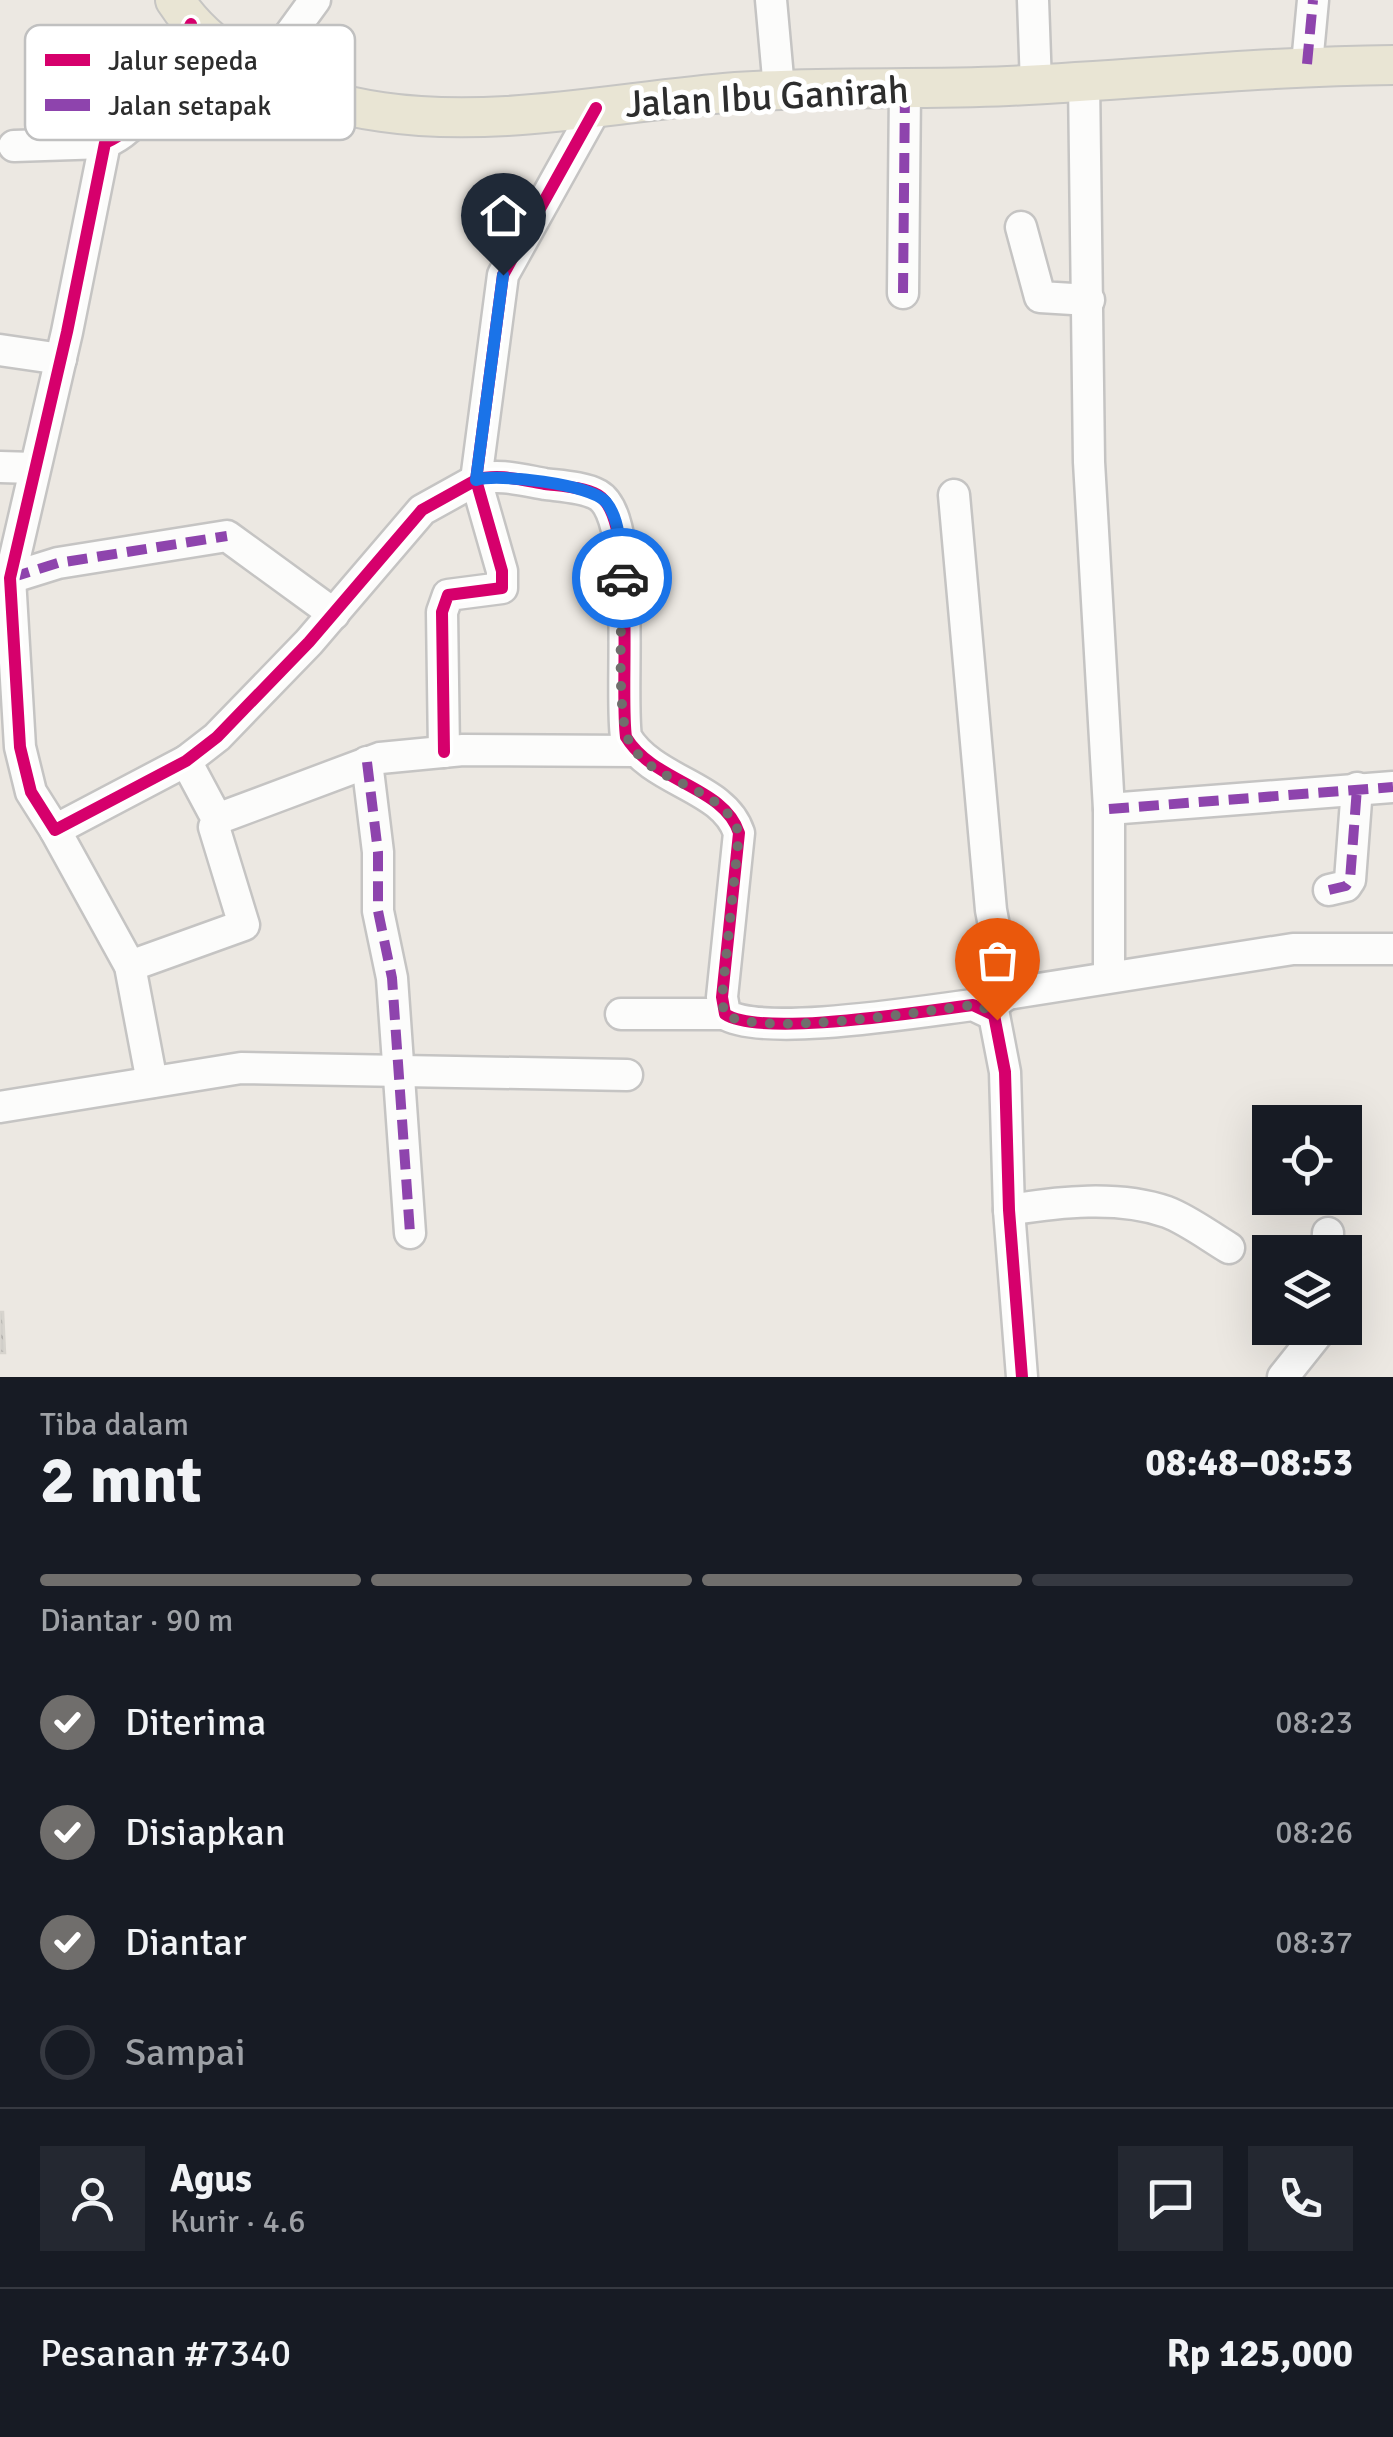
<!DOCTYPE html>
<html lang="id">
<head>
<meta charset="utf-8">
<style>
  body { margin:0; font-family:Signika,sans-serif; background:#242831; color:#f1f3f6; height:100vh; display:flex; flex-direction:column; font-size:38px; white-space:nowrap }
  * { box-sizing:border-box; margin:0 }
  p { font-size:32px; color:#9ea1a6 }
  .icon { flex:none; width:55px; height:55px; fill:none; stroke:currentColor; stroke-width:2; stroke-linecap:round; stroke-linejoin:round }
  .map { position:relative; height:1377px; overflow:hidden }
  .panel { display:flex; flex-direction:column; background:#171b24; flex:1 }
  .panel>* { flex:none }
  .tools { position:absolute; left:1252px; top:1105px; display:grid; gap:20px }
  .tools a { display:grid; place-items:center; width:110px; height:110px; border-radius:0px; background:#171b24; box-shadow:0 10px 40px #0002; font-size:50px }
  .pin { position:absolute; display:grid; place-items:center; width:85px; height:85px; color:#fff; margin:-102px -42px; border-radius:50% 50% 50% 0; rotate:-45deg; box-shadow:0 0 10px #0007 }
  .pin .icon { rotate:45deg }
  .courier { position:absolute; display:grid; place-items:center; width:100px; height:100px; margin:-50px; border:8px solid #1a73e8; border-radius:50%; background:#fff; color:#222; box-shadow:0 2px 12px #0007 }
  .overview em { font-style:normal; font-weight:700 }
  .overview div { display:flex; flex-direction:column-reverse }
  .overview { display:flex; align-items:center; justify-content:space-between; height:170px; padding:0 40px }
  h1 { font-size:65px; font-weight:700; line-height:75px }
  .bar { display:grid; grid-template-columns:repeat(4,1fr); gap:15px 10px; align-content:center; height:120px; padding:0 40px }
  .bar i { height:12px; border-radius:8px; background:#363941 }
  .bar .on { background:#706e6c }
  .bar p { grid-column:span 4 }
  .line { display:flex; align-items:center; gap:25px; padding:0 40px; border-top:2px solid #363941 }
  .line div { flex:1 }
  .round { display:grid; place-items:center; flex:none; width:105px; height:105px; border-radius:0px; background:#242831 }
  ol { padding:0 40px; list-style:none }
  li { display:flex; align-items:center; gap:30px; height:110px }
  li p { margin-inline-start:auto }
  li .icon { padding:10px; border-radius:50%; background:#706e6c; color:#fff; stroke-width:4 }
  li:last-child { color:#9ea1a6 }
  li i { width:55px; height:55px; border:5px solid #363941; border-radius:50% }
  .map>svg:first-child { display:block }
</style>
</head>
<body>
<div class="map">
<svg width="1393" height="1377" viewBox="0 0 1393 1377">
  <defs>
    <pattern id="building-back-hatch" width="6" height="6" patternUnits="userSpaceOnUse" patternTransform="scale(2.5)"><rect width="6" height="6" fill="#d0cec9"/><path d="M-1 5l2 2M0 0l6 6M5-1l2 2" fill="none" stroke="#b3b1ad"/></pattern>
  </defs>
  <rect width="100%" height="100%" fill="#ece8e2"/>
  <!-- building -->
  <path fill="url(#building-back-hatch)" stroke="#d7d4ce" stroke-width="2.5" d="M 0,1312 L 3,1312 L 5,1353 L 0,1353 Z"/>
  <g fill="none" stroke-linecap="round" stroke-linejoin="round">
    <defs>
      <g id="minor">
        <path d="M 771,0 L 779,89"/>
        <path d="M 1033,0 L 1036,85"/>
        <path d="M 191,24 C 169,67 151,123 105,143 L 67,332 L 10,578 L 20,747 L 31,792 L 55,830 L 186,761 L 217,737 L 309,642 L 422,510 L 476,480 L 502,571 L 502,588 L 448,595 L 442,612 L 444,752"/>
        <path d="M 1307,64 L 1313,0"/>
        <path d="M 261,74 L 315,0"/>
        <path d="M 1084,80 L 1089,462 L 1109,809 L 1109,975"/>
        <path d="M 596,108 L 503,275 L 476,480 C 497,473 522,480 545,484 C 560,486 584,487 598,495 C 638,518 619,690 626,737 C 654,783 724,786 739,833 L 722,997 L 725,1014 C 761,1038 924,1011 973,1005 L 994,1015 L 1005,1072 L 1009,1210 L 1022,1377"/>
        <path d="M 14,146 L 105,143"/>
        <path d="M 1021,227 L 1040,297 L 1089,300"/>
        <path d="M 903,293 L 905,89"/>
        <path d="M 0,350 L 61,359"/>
        <path d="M 0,467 L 34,468"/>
        <path d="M 954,495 L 991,910 L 1007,994 L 987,1009"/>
        <path d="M 10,578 L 58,563 L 227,536 L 334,614"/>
        <path d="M 367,762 L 378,852 L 378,911 L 392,978 L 410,1233"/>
        <path d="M 1109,809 L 1393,787"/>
        <path d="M 217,819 L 380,758 L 463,750 L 635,751"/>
        <path d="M 55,830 L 130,966 L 152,1082"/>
        <path d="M 1329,890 L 1346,886 L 1350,880 L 1357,788"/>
        <path d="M 130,966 L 244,925 L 214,827 L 217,819 L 186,761"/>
        <path d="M 1007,994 L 1293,949 L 1393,949"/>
        <path d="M 621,1014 L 725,1014"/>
        <path d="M 0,1107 L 241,1068 L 627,1075"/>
        <path d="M 1009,1210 C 1058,1202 1118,1195 1167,1212 C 1188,1220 1209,1236 1229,1248"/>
        <path d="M 1327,1252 L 1328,1233"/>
        <path d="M 1283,1377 L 1322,1328"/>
      </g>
      <path id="major" d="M 175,0 C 216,64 308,102 382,112 C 498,129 620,101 736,92 C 827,86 917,90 1008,86 C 1137,80 1264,66 1393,65"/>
    </defs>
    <!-- minor casing -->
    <use href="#minor" stroke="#c5c4c3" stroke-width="35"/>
    <!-- major casing -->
    <use href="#major" stroke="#c6c5c3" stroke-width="42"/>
    <!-- minor -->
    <use href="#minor" stroke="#fcfcfb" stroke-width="30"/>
    <!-- major -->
    <use href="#major" stroke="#e9e5d4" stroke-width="38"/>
    <!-- quiet -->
    <g stroke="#8e44ad" stroke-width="10" stroke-dasharray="20 10" stroke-linecap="butt">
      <path d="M 1307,64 L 1313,0"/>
      <path d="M 903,293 L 905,89"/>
      <path d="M 10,578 L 58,563 L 227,536"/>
      <path d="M 367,762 L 378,852 L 378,911 L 392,978 L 410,1233"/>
      <path d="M 1109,809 L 1393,787"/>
      <path d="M 1329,890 L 1346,886 L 1350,880 L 1357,788"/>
    </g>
    <defs>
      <g id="cycleway">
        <path d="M 191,24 C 169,67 151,123 105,143 L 67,332 L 10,578 L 20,747 L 31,792 L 55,830 L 186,761 L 217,737 L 309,642 L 422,510 L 476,480 L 502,571 L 502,588 L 448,595 L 442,612 L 444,752"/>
        <path d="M 596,108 L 503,275 L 476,480 C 497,473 522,480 545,484 C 560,486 584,487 598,495 C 638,518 619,690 626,737 C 654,783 724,786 739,833 L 722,997 L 725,1014 C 761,1038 924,1011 973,1005 L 994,1015 L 1005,1072 L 1009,1210 L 1022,1377"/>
      </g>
    </defs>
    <!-- cycleway casing -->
    <use href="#cycleway" stroke="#fff" stroke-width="19"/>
    <!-- cycleway -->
    <use href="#cycleway" stroke="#d6006c" stroke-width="12"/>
  </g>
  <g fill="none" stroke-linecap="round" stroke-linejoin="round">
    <!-- done -->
    <path stroke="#706e6c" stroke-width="10" stroke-dasharray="0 18" d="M 622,578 C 622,612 616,715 629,741 C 652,787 723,783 739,834 L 722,997 L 724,1014 C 761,1038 924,1011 973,1005 L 987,1009 L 997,1020"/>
    <!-- route -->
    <path stroke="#1a73e8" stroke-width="12" d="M 503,275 L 476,480 C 497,473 591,484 606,502 C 621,520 621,555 622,578"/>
  </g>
  <g text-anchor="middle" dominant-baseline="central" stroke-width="10" stroke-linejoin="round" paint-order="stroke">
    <!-- street labels -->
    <g font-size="38" fill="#2d2d2d" stroke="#fff">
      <text transform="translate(767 97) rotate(-3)">Jalan Ibu Ganirah</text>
    </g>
  </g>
  <!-- legend -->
  <rect x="25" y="25" width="330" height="115" rx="15" fill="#fff" stroke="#c0c0c0" stroke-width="2.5"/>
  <rect x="45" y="54" width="45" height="12" fill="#d6006c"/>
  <rect x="45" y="99" width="45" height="12" fill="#8e44ad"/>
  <g font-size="28" fill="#2d2d2d">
    <text x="108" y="70">Jalur sepeda</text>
    <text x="108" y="115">Jalan setapak</text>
  </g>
</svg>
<div class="tools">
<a><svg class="icon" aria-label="locate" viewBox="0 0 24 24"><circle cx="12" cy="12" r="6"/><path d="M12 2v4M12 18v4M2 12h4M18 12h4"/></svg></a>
<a><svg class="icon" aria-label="layers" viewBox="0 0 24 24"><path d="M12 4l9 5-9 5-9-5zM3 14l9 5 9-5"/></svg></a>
</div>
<div class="pin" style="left:997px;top:1020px;background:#ea580c"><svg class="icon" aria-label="bag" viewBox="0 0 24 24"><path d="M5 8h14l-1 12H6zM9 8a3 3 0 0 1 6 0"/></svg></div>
<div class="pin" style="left:503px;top:275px;background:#1f2937"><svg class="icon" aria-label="home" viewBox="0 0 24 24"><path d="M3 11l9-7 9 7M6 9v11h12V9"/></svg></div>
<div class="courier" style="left:622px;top:578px"><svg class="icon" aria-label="car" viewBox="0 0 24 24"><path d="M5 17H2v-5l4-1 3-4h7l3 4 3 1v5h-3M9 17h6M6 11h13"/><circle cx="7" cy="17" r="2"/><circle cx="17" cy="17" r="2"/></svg></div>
</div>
<section class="panel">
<div class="overview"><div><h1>2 mnt</h1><p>Tiba dalam</p></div><em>08:48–08:53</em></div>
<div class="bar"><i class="on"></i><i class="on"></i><i class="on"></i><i></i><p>Diantar · 90 m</p></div>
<ol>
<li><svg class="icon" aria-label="check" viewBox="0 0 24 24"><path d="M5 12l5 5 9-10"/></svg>Diterima<p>08:23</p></li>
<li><svg class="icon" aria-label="check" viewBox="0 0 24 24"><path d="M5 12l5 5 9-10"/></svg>Disiapkan<p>08:26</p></li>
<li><svg class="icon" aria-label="check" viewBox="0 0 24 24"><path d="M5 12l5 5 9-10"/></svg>Diantar<p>08:37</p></li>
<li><i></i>Sampai</li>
</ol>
<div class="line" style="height:180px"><a class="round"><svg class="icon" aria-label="person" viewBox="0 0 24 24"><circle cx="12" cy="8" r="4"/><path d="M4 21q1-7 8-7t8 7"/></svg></a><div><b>Agus</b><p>Kurir · 4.6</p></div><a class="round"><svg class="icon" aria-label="chat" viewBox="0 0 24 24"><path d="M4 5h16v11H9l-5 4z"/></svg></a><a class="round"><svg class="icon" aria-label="phone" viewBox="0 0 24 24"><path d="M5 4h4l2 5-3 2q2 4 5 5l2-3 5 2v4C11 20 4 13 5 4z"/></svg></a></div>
<div class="line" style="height:130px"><div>Pesanan #7340</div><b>Rp 125,000</b></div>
</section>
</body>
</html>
